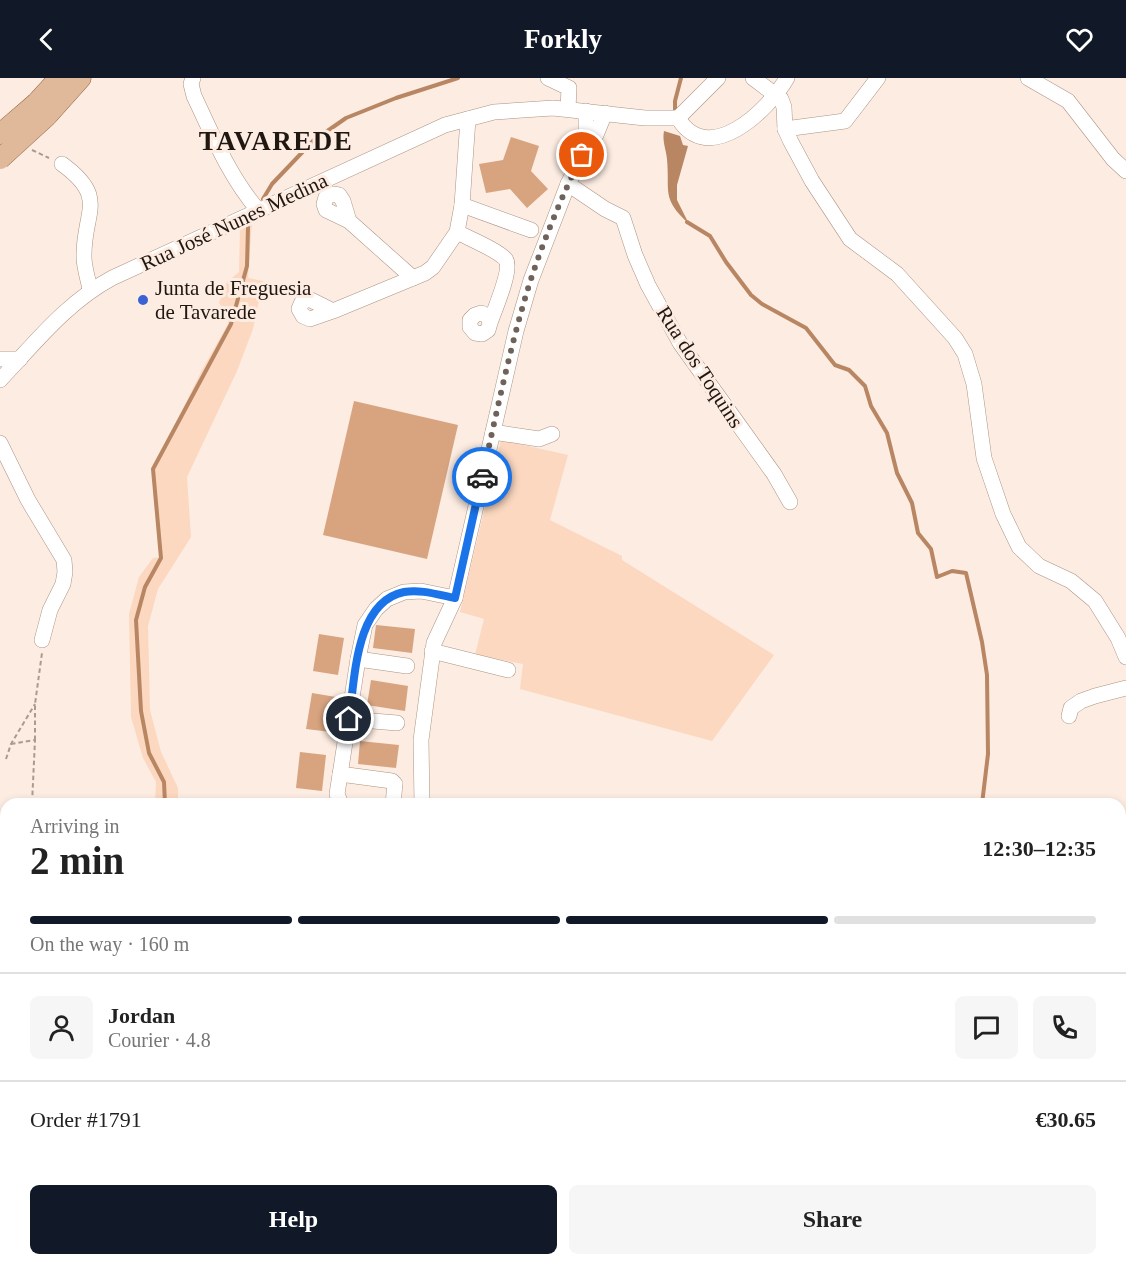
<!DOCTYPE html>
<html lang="en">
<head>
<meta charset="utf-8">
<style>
  body { margin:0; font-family:"Times New Roman",serif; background:#f6f6f6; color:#222; height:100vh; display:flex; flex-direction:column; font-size:22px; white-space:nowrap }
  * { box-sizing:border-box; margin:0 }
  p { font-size:20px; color:#767676 }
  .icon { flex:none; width:33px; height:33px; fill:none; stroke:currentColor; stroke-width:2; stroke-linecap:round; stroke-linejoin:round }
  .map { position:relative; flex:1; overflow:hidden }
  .drawer { position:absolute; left:0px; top:720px; width:1126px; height:468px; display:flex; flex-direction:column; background:#fff; border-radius:18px 18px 0 0; box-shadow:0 3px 9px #0003 }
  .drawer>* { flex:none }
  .pin { position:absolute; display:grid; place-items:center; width:51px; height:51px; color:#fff; margin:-26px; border:3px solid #fff; border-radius:50%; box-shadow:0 2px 6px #0007 }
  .courier { position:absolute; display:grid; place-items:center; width:60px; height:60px; margin:-30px; border:4px solid #1a73e8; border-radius:50%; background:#fff; color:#222; box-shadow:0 2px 8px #0007 }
  .headline em { font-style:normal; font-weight:700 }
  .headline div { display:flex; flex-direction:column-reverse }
  .headline { display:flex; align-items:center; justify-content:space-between; height:102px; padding:0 30px }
  h1 { font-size:39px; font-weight:700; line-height:45px }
  .bar { display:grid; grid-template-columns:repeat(4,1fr); gap:9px 6px; align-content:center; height:72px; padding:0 30px }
  .bar i { height:8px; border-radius:4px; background:#e0e0e0 }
  .bar .on { background:#111827 }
  .bar p { grid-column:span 4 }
  .line { display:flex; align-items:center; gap:15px; padding:0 30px; border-top:2px solid #e0e0e0 }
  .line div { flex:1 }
  .round { display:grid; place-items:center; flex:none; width:63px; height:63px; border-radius:9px; background:#f6f6f6 }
  .button { display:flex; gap:12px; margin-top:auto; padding:12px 30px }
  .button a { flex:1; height:69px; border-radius:9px; background:#111827; color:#fff; font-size:24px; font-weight:700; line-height:69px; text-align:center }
  .button a+a { background:#f6f6f6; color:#222 }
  header { display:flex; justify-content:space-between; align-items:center; height:78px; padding:0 30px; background:#111827; color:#fff; font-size:27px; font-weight:700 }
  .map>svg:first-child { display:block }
</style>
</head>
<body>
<header><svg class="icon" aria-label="back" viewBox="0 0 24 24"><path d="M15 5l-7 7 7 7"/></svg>Forkly<svg class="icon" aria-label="heart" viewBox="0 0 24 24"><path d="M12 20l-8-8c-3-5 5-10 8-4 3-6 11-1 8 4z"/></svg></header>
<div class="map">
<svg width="1126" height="1188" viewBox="0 0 1126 1188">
  <rect width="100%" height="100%" fill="#fcece2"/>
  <!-- green -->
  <g fill="#fcd8c0">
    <path d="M 252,145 L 248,200 L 263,203 L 253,251 L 237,293 L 187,399 L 191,459 L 158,511 L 148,548 L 150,632 L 161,674 L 178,710 L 178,726 L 155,726 L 156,704 L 143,680 L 131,639 L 129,536 L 139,499 L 153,480 L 161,479 L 153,391 L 202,292 L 228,246 L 228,237 L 219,225 L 227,204 L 239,194 L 240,150 Z"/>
    <path d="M 501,362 L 568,377 L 550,442 L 622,478 L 622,482 L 774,577 L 712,663 L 520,611 L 523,586 L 475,577 L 484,541 L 460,534 Z"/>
    <path d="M 0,810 L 2,810 L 1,825 L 6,826 L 6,1182 L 125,1182 L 126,1188 L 0,1188 L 0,993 L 6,979 C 0,957 10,943 0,921 Z"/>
    <path d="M 1121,1171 L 1126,1179 L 1126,1188 L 861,1188 L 861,1182 L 1120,1182 Z"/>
    <path d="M 294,1182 L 417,1182 L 417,1188 L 289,1188 Z"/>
  </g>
  <!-- water -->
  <path fill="#b88663" d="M 664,53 L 680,58 L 683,67 L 688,68 L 677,107 L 677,122 L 689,146 C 661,120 670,114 667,81 C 666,71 662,63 664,53 Z"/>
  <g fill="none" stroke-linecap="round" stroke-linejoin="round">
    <!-- stream -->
    <g stroke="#b88663" stroke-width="4">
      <path d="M 675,36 L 675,23 L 681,0"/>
      <path d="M 263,121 L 272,106 L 313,63 L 346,40 L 396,20 L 458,0"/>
      <path d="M 687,144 L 710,158 L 726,184 L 751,217 L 762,226 L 806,250 L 835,287 L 849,292 L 865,308 L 871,328 L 887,355 L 897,395 L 912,425 L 918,455 L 931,471 L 937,499 L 952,493 L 966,495 L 982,564 L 987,597 L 988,676 L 982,726"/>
      <path d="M 165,726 L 164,704 L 149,675 L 141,633 L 136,542 L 145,509 L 161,480 L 153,391 L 231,246 L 247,188 L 248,149"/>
      <path d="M 1120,1163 L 1126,1170"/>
      <path d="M 101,1182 L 101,1188"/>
    </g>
  </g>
  <!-- building -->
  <g fill="#d8a480">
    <path d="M 511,59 L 539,68 L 531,93 L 548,111 L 527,130 L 510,111 L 486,115 L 479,86 L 503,82 Z"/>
    <path d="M 354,323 L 458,347 L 427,481 L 323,457 Z"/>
    <path d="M 376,547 L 415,551 L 412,575 L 373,570 Z"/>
    <path d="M 319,556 L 344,560 L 338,597 L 313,593 Z"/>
    <path d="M 371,602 L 408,608 L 405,633 L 367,627 Z"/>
    <path d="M 312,615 L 336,619 L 331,654 L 306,651 Z"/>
    <path d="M 360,663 L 399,667 L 396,690 L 358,686 Z"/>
    <path d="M 300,674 L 326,677 L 322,713 L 296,710 Z"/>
  </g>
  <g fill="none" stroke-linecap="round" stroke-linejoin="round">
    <defs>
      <g id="minor">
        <path d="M 193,0 L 191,6 L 194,18 C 213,58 229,98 258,132"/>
        <path d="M 548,0 L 569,10 L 568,31"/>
        <path d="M 753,0 L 781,21 L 784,29 L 785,51 L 791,64 L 812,103 L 850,161 L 897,196 L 955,260 L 965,276 L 974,306 L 984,380 L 1003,436 L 1019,469 L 1039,488 L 1071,503 L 1095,523 L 1118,560 L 1126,579"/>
        <path d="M 1028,0 L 1068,23 L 1113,81 L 1126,93"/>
        <path d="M 586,33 L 586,56 L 582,77 L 596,57 L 605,35"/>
        <path d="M 678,40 C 708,90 768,33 787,0"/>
        <path d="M 678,40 L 718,0"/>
        <path d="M 785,51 L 845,43 L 878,0"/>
        <path d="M 62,86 C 109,120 83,134 84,179 C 84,189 88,201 90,211"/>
        <path d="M 568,106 L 605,131 L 623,140 L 635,177 L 648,207 L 680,265 L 774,396 L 790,424"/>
        <path d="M 462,127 L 531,152"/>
        <path d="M 349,143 L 343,123 L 339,117 L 333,116 L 326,119 L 324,126 L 326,132 L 349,143 L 413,200"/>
        <path d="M 457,154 C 468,160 500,173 506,182 C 512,192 494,233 490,245 L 488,252 L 482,256 L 475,255 L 470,249 L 470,242 L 475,237 L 481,235 L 488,238 L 490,245"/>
        <path d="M 333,233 L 309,221 L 302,224 L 299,231 L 303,238 L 310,241 L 333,233 L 425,195 L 433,189 L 457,154 L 462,127 L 468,41"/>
        <path d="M 0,281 L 20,281"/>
        <path d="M 0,302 C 35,265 66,225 112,200 L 445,47 L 494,34 L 553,30 L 645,40 L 678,40"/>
        <path d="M 493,354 L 539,361 L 552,356"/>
        <path d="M 0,365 L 28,422 L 64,482 L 65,494 L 63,506 L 50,532 L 42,562"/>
        <path d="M 432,573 L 508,592"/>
        <path d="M 358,581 L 407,588"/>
        <path d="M 1069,638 L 1071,630 L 1081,623 L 1095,618 L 1126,610"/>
        <path d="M 349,641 L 397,645"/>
        <path d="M 340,696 L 392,703 L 395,706 L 393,726"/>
        <path d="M 341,726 L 337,716 L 358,581 L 365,547 L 376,531 L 387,521 L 404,514 L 421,513 L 455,520"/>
        <path d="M 422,726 L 421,662 L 434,565 L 455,520 L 516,253 L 531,202 L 568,106 L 582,77"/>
        <path d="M 1120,947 L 1126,947"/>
        <path d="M 283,1188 L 287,1182"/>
        <path d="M 423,1188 L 423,1182"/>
      </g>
      <g id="major">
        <path d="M 36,25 L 59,0"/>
        <path d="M 47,38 L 81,0"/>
      </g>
    </defs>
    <!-- minor casing -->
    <use href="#minor" stroke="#ac9483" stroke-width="16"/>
    <!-- major casing -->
    <use href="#major" stroke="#90603e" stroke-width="21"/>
    <!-- path -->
    <g stroke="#a99b93" stroke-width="2" stroke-dasharray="4.5 3" stroke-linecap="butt">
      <path d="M 32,72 L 49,80"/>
      <path d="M 35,662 L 35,626 L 42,575"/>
      <path d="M 11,666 L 35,662 L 32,726"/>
      <path d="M 6,681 L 11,666 L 35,626"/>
    </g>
    <!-- minor -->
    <use href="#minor" stroke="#fff" stroke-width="15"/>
    <!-- major -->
    <use href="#major" stroke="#e0b89a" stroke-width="20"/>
    <defs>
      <g id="major-bridge">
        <path d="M 0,56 L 36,25"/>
        <path d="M 0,81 L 47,38"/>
      </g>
    </defs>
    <!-- major-bridge casing -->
    <use href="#major-bridge" stroke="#90603e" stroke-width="21" stroke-linecap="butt"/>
    <!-- major-bridge -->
    <use href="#major-bridge" stroke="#e0b89a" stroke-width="20"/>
  </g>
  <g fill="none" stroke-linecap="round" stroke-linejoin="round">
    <!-- done -->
    <path stroke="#6e625a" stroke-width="6" stroke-dasharray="0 10.8" d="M 482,399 C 497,334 510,268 530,204 C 544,161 562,118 582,77"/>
    <!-- route -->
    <path stroke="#1a73e8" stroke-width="8" d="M 349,641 C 355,601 355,524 404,514 C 421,511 439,517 455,520 L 482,399"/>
  </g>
  <!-- markers -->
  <circle fill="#3a62d3" stroke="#fcece2" stroke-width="2" cx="143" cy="222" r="6"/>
  <g text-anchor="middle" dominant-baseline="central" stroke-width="6" stroke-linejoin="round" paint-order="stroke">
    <!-- street labels -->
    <g font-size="21" fill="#211711" stroke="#fcece2">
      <text transform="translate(234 144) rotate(-25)">Rua José Nunes Medina</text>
      <text transform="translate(700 289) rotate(57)">Rua dos Toquins</text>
    </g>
    <!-- poi labels -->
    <g font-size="21" fill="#211711" stroke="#fcece2" text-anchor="start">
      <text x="155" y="210">Junta de Freguesia<tspan x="155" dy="24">de Tavarede</tspan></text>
    </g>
    <!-- district labels -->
    <g font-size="27" font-weight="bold" letter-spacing="1.5" fill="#211711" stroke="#fcece2">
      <text x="276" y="63">TAVAREDE</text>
    </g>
  </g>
</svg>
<div class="pin" style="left:582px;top:77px;background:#ea580c"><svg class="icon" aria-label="bag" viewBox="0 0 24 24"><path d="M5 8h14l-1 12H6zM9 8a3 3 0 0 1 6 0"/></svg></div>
<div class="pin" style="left:349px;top:641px;background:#1f2937"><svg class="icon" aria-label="home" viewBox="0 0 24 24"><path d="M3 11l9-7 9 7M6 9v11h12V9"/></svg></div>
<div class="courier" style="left:482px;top:399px"><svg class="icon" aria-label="car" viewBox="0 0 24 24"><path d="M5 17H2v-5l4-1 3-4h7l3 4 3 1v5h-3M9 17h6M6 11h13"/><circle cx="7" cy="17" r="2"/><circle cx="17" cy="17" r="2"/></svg></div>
<section class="drawer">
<div class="headline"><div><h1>2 min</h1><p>Arriving in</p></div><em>12:30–12:35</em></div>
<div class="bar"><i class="on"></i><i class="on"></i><i class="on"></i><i></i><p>On the way · 160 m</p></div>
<div class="line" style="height:108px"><a class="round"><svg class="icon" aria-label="person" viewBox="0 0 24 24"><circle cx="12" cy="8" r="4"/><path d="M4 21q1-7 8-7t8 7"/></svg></a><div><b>Jordan</b><p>Courier · 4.8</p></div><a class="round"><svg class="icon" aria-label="chat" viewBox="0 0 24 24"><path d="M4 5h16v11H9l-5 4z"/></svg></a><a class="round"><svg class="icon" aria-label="phone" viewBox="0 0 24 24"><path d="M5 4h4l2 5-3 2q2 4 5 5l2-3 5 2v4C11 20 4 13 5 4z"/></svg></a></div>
<div class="line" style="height:78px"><div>Order #1791</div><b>€30.65</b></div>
<div class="button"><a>Help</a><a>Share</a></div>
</section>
</div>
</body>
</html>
